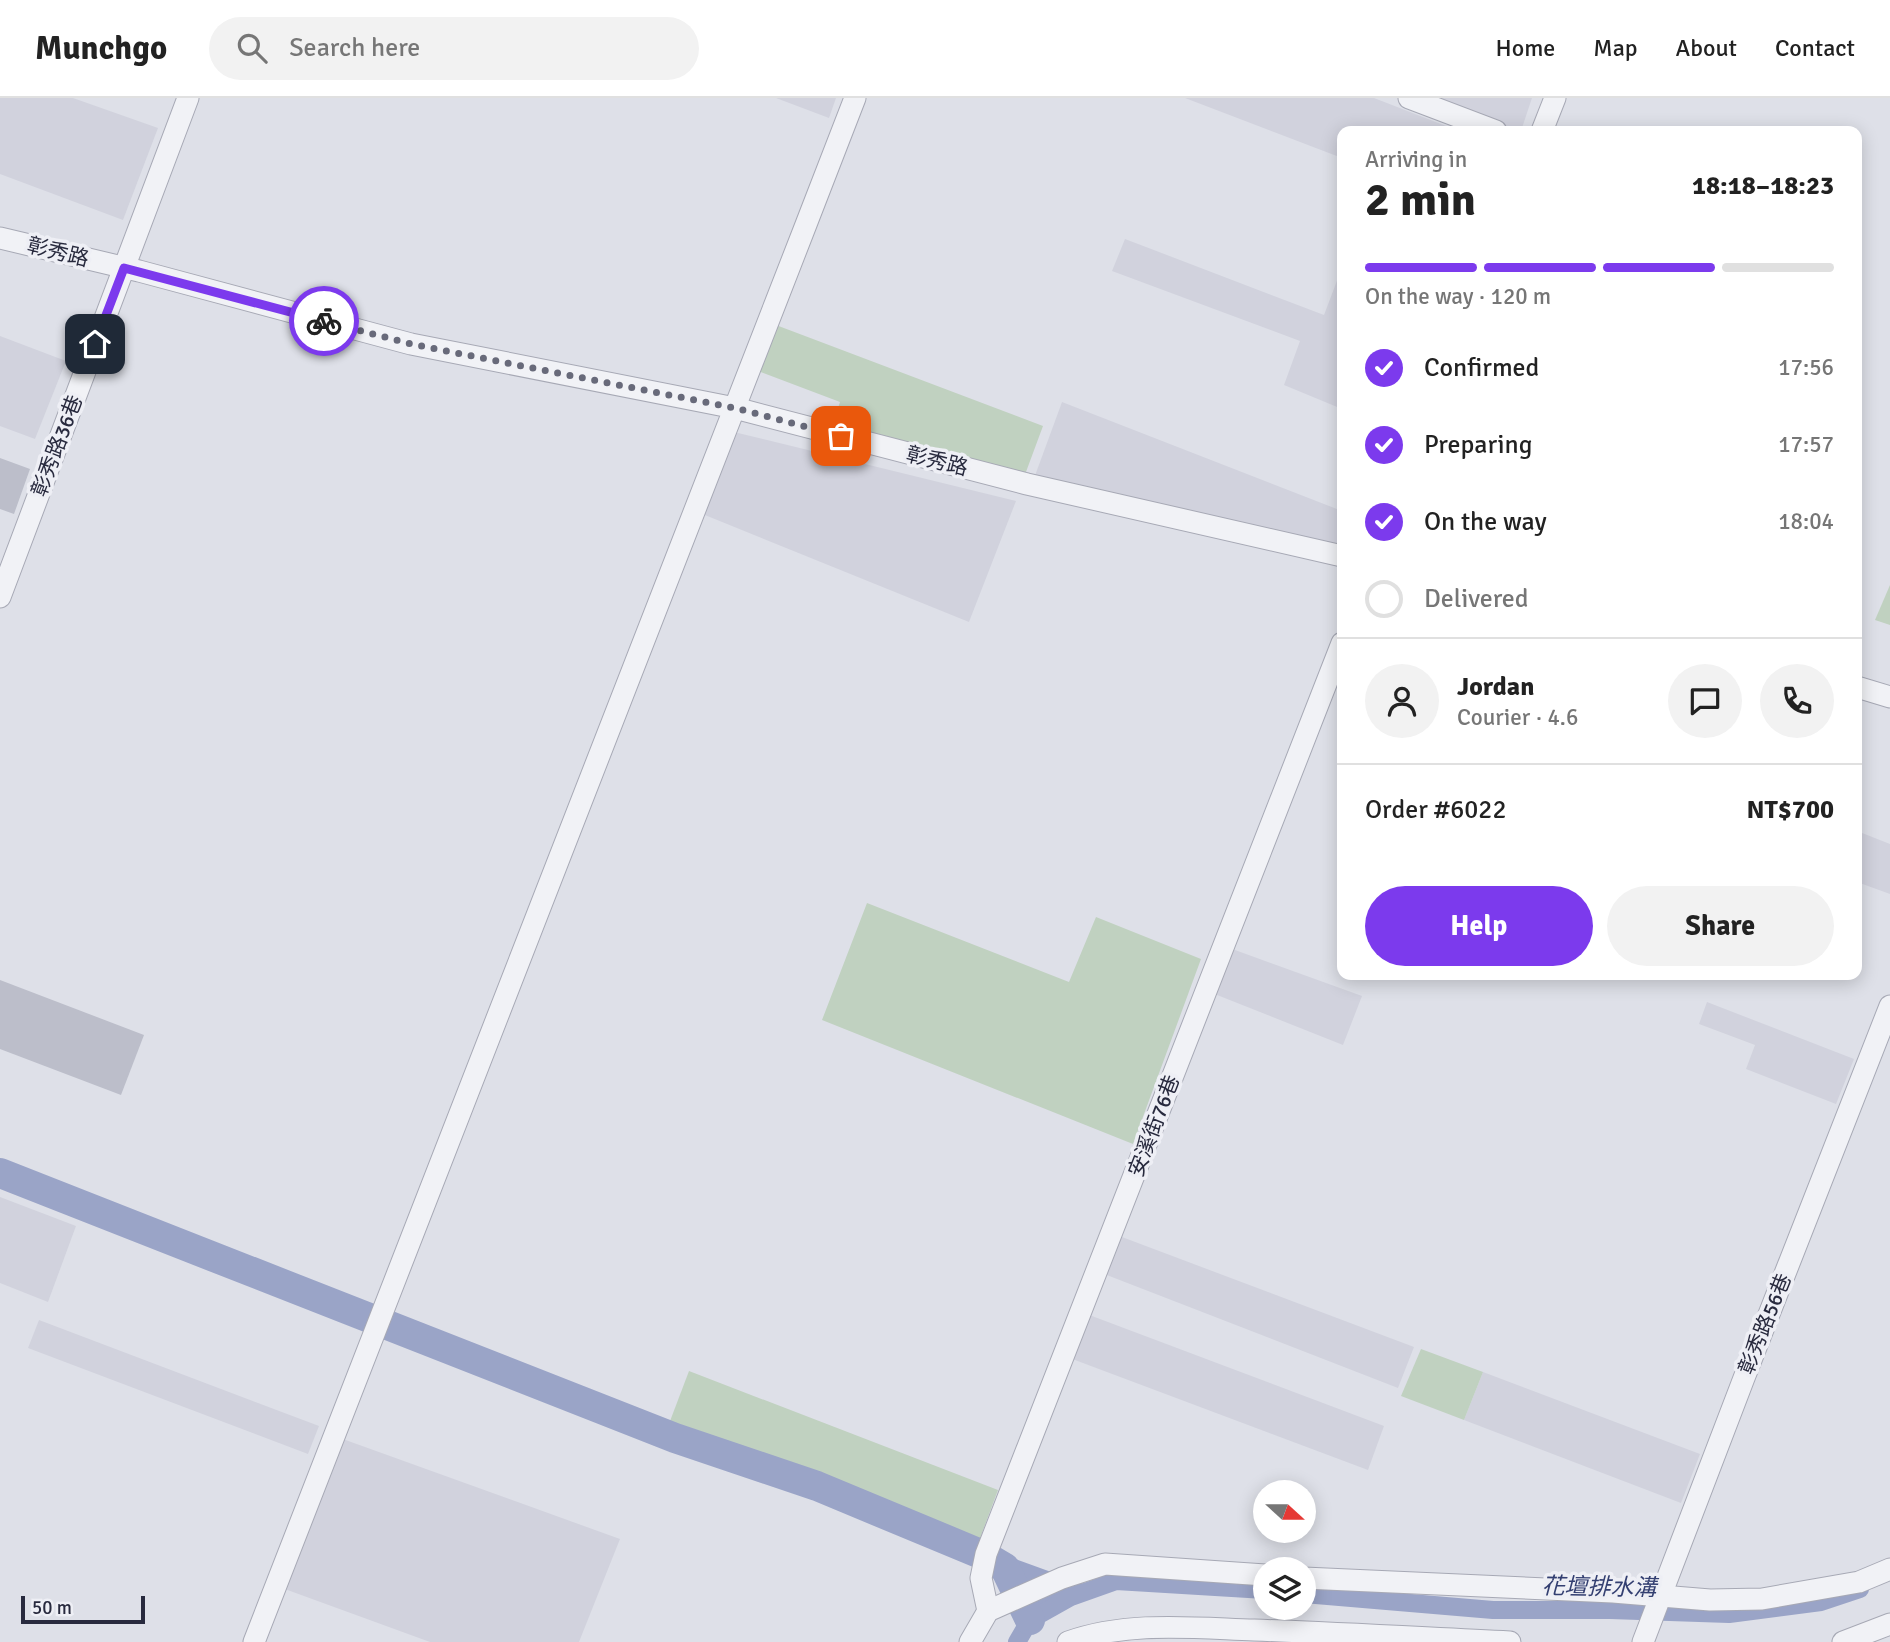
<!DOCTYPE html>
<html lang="en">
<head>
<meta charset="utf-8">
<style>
  body { margin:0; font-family:Signika,"Noto Sans TC",sans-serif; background:#f2f2f2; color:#222; height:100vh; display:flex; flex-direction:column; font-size:26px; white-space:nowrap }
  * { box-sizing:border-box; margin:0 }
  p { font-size:23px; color:#767676 }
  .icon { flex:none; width:38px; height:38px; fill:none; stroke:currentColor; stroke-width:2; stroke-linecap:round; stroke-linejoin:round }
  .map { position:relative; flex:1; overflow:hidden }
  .side { position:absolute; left:1337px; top:28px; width:525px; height:854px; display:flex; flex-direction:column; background:#fff; border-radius:14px; box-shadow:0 4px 18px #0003 }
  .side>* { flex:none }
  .needle { width:46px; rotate:111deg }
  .controls { position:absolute; left:1253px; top:1382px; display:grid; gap:14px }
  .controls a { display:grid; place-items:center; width:63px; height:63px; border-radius:50%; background:#fff; box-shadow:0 4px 18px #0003; font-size:35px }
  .scale { position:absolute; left:21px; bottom:18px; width:124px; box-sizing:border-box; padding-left:7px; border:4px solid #282a3e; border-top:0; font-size:19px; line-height:24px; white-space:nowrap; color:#282a3e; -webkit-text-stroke:5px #eeeff5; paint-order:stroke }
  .pin { position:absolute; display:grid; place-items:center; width:60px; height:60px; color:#fff; margin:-30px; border-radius:14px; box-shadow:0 4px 10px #0006 }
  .courier { position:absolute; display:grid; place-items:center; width:70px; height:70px; margin:-35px; border:5px solid #7c3aed; border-radius:50%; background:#fff; color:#222; box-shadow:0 2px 9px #0007 }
  .headline em { font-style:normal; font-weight:700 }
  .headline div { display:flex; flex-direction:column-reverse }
  .headline { display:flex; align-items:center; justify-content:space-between; height:119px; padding:0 28px }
  h1 { font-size:46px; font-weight:700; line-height:52px }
  .bar { display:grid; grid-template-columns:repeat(4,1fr); gap:10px 7px; align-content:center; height:84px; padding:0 28px }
  .bar i { height:9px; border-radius:5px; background:#e0e0e0 }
  .bar .selected { background:#7c3aed }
  .bar p { grid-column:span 4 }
  .line { display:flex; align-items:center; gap:18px; padding:0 28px; border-top:2px solid #e0e0e0 }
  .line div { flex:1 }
  .round { display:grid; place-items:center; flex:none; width:74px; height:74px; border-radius:37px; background:#f2f2f2 }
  ol { padding:0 28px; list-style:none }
  li { display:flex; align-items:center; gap:21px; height:77px }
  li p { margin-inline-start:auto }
  li .icon { padding:7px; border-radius:50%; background:#7c3aed; color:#fff; stroke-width:4 }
  li:last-child { color:#767676 }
  li i { width:38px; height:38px; border:4px solid #e0e0e0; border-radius:50% }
  .cta { display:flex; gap:14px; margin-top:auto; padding:14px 28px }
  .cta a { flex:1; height:80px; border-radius:42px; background:#7c3aed; color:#fff; font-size:28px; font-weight:700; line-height:80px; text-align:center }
  .cta a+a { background:#f2f2f2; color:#222 }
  header { display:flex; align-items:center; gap:42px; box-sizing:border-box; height:98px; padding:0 35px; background:#fff; border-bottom:2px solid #e0e0e0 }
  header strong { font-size:33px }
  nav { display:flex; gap:38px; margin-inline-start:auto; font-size:24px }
  .search { width:490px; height:63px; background:#f2f2f2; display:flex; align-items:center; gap:18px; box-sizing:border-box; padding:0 24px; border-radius:38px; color:#767676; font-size:26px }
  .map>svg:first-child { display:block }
</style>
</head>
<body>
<header>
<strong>Munchgo</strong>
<div class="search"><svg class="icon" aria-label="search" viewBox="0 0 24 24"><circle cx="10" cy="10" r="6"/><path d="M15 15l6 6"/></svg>Search here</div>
<nav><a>Home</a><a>Map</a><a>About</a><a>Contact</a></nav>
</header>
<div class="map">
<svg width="1890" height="1544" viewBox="0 0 1890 1544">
  <rect width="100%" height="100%" fill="#dee0e8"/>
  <!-- built -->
  <g fill="#d1d2dd">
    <path d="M 0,0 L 73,0 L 158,30 L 123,122 L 0,76 Z"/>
    <path d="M 776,0 L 836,0 L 829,20 Z"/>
    <path d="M 1185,0 L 1374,0 L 1459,33 L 1342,33 L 1342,60 Z"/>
    <path d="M 1401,0 L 1532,0 L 1521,33 L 1489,33 Z"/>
    <path d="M 1125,141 L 1324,217 L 1338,180 L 1342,182 L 1342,311 L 1284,287 L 1300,243 L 1112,173 Z"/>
    <path d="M 0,238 L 66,263 L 35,341 L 0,328 Z"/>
    <path d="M 1062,304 L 1342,413 L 1342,461 L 1033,383 Z"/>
    <path d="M 738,335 L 1016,403 L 969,524 L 695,413 L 729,337 Z"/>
    <path d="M 1857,733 L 1890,746 L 1890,796 L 1857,784 Z"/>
    <path d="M 1224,848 L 1362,898 L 1343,947 L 1207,893 Z"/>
    <path d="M 1707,904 L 1854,961 L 1836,1006 L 1746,971 L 1755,947 L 1699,926 Z"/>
    <path d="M 0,1099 L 76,1128 L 48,1204 L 0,1185 Z"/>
    <path d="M 1114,1136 L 1414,1249 L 1398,1290 L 1099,1174 Z"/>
    <path d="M 1084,1215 L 1384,1328 L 1368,1372 L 1067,1259 Z"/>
    <path d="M 39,1222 L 319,1328 L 308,1356 L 28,1250 Z"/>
    <path d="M 1483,1274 L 1700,1356 L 1681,1405 L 1464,1322 Z"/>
    <path d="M 340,1340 L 620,1441 L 579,1544 L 430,1544 L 282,1490 Z"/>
  </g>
  <!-- green -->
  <g fill="#c0d1c0">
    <path d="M 768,224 L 1043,328 L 1023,382 L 830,335 L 840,304 L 750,270 Z"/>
    <path d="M 1890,487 L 1890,527 L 1875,522 Z"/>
    <path d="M 867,805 L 1069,884 L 1096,819 L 1201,861 L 1133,1046 L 822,922 Z"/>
    <path d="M 1421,1251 L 1483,1274 L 1464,1322 L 1401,1298 Z"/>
    <path d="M 689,1273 L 998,1392 L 976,1451 L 667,1331 Z"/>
  </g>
  <!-- water -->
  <path fill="#9aa4c7" d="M 985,1450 L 1098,1491 L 1121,1490 L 1071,1499 L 1030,1522 L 1005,1470 L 983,1457 Z"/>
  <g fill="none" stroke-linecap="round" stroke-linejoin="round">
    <!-- canal -->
    <g stroke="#9aa4c7" stroke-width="18">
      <path d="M 1304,1496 L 1493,1512 L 1610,1512 L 1729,1516 L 1821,1504 L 1860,1491"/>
      <path d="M 1017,1544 L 1030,1522 L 1071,1499 L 1116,1483 L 1265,1492"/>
    </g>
    <!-- river -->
    <path stroke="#9aa4c7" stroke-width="30" d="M 0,1075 L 675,1340 L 817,1388 L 983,1457 L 1005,1470 L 1030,1522"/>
  </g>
  <!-- building -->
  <g fill="#bcbeca">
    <path d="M 0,360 L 30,371 L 14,416 L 0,411 Z"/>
    <path d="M 0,882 L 144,937 L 121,997 L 0,951 Z"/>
  </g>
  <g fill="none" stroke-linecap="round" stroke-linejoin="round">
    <defs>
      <g id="minor">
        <path d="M 1409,0 L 1496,33"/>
        <path d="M 1542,33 L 1555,0"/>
        <path d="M 0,140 L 139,173 L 411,246 L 735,310 L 1027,386 L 1342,458"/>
        <path d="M 0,499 L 188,0"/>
        <path d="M 1857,589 L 1890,599"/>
        <path d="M 1304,1480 L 1613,1494 L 1710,1502 L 1762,1501 L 1859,1484 L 1890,1471"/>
        <path d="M 988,1513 L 981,1480 L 986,1456 L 1342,545"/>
        <path d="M 254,1544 C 452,1028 656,515 855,0"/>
        <path d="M 970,1544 L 988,1513 L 1062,1480 L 1105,1466 L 1265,1477"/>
        <path d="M 1068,1544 C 1127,1523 1192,1530 1254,1532 C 1339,1535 1425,1540 1510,1544"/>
        <path d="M 1643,1544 L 1744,1280 L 1890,908"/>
        <path d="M 1843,1544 L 1890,1526"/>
      </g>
    </defs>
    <!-- minor casing -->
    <use href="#minor" stroke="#a7a9b5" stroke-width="23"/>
    <!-- minor -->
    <use href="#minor" stroke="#f1f2f6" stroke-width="21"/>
  </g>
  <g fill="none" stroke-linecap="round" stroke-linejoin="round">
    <!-- done -->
    <path stroke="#686a7a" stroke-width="7" stroke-dasharray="0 12.6" d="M 324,223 L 411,246 L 735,310 L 841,338"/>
    <!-- route -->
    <path stroke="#7c3aed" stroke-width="9" d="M 95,246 L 124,170 L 324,223"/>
  </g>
  <g text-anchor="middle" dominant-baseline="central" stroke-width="7" stroke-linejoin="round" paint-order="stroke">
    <!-- street labels -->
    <g font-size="21" fill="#282a3e" stroke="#eeeff5">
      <text transform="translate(58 154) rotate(14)">彰秀路</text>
      <text transform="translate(57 348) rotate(-69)">彰秀路36巷</text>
      <text transform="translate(937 363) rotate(14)">彰秀路</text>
      <text transform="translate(1154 1028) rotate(-69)">安溪街76巷</text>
      <text transform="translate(1765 1226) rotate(-68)">彰秀路56巷</text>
    </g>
    <!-- water labels -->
    <g font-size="23" font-style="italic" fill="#333f71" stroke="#eeeff5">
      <text transform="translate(1599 1489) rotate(1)">花壇排水溝</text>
    </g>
  </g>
</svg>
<div class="controls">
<a><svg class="needle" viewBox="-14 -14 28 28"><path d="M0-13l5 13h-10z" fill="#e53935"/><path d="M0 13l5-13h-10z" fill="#767676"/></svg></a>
<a><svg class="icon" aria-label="layers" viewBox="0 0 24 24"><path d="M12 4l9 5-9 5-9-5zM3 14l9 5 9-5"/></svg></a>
</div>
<div class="scale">50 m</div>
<div class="pin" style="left:841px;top:338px;background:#ea580c"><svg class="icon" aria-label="bag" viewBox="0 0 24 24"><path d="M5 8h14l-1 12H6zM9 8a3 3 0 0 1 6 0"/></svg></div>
<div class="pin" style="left:95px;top:246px;background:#1f2937"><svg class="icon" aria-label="home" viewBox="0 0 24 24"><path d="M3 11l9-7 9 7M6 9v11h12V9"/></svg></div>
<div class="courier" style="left:324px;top:223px"><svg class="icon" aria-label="bike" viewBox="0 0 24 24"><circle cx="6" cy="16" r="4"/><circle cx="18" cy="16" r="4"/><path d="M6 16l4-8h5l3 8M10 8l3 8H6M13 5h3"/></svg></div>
<section class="side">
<div class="headline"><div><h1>2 min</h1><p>Arriving in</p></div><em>18:18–18:23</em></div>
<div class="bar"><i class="selected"></i><i class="selected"></i><i class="selected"></i><i></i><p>On the way · 120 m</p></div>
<ol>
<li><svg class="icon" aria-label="check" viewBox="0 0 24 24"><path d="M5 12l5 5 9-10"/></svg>Confirmed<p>17:56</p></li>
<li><svg class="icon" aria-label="check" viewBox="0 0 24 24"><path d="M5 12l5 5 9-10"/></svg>Preparing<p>17:57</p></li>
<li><svg class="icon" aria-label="check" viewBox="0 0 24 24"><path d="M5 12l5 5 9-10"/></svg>On the way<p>18:04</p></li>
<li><i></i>Delivered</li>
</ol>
<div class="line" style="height:126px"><a class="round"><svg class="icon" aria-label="person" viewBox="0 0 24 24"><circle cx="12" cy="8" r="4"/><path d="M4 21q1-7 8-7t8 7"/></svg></a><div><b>Jordan</b><p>Courier · 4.6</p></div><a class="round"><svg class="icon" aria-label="chat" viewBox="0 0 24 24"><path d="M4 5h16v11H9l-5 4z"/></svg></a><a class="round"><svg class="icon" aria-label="phone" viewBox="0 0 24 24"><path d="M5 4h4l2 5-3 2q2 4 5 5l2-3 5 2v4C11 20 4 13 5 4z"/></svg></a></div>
<div class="line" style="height:91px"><div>Order #6022</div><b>NT$700</b></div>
<div class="cta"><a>Help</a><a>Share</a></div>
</section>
</div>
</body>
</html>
